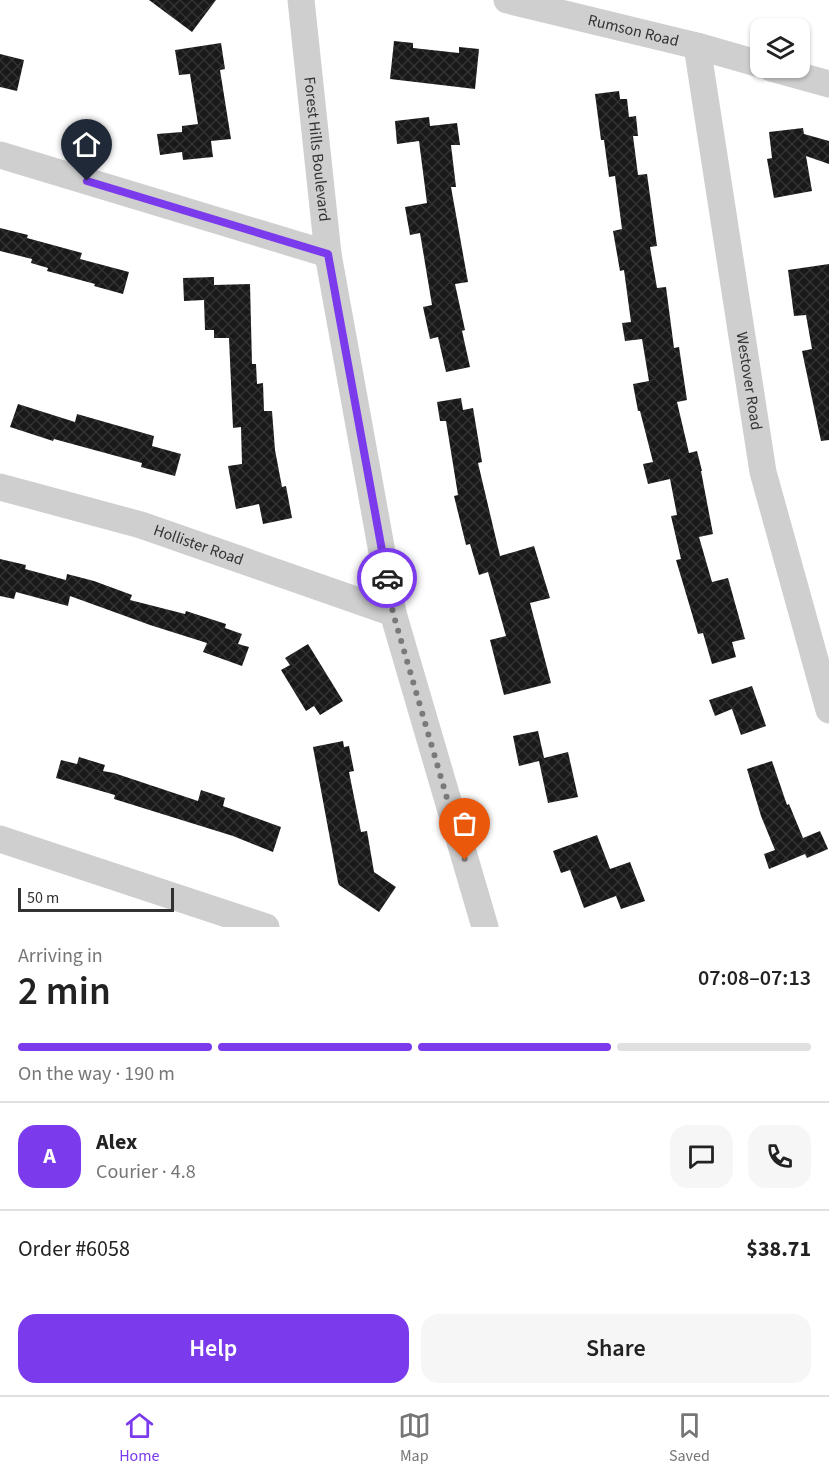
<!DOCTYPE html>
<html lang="en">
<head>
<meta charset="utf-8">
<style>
  body { margin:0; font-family:"Source Sans 3",sans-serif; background:#f6f6f6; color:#222; height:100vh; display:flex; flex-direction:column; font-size:22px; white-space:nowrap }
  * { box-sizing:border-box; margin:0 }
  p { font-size:20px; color:#767676 }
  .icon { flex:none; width:33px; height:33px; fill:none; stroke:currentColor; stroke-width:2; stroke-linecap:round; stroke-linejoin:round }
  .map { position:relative; height:927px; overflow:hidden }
  .details { display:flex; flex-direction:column; background:#fff; flex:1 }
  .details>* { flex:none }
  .tools { position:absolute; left:750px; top:18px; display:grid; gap:12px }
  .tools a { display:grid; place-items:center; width:60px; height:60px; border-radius:12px; background:#fff; box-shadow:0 2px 4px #0004; font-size:30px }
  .scale { position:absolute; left:18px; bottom:15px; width:156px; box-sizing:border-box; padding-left:6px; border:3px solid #323232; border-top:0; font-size:16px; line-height:21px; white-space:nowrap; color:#323232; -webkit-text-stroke:4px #fff; paint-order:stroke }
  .pin { position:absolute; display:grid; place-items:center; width:51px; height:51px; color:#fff; margin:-62px -26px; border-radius:50% 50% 50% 0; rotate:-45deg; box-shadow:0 0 6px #0007 }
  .pin .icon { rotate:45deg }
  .courier { position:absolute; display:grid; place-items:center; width:60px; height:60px; margin:-30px; border:4px solid #7c3aed; border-radius:50%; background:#fff; color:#222; box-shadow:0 2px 8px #0007 }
  .overview em { font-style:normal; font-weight:600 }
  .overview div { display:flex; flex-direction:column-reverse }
  .overview { display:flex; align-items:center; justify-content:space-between; height:102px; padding:0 18px }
  h1 { font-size:39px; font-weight:600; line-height:45px }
  .bar { display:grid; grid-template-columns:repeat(4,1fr); gap:9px 6px; align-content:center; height:72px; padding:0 18px }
  .bar i { height:8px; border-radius:4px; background:#e0e0e0 }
  .bar .current { background:#7c3aed }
  .bar p { grid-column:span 4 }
  .line { display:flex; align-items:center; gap:15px; padding:0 18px; border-top:2px solid #e0e0e0 }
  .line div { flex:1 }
  .round { display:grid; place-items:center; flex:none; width:63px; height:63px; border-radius:18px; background:#f6f6f6 }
  .cta { display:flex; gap:12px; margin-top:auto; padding:12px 18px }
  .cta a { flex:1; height:69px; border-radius:18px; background:#7c3aed; color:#fff; font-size:24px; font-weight:600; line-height:69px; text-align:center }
  .cta a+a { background:#f6f6f6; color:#222 }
  .dock { display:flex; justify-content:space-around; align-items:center; height:84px; border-top:2px solid #e0e0e0; background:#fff; font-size:16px; color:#767676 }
  .dock a { display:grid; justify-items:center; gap:3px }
  .dock .current { color:#7c3aed }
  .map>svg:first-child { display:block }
</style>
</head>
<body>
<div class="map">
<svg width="829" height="927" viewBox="0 0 829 927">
  <defs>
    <pattern id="building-cross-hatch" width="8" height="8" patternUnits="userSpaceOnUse" patternTransform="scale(1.5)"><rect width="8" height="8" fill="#191919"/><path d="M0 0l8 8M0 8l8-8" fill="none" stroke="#323232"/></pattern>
  </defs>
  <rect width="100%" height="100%" fill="#fff"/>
  <!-- building -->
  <g fill="url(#building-cross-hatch)">
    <path d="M 149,0 L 216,0 L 192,32 Z"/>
    <path d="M 394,41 L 413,43 L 413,48 L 459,53 L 459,47 L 479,49 L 475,89 L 390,79 Z"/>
    <path d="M 221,43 L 225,69 L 220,70 L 231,139 L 211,141 L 213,157 L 183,160 L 182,152 L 160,155 L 157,134 L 182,132 L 182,126 L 198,124 L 190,74 L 179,75 L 175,50 Z"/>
    <path d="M 0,54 L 24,60 L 17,91 L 0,87 Z"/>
    <path d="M 619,91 L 620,99 L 627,99 L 629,117 L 636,116 L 638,136 L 633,136 L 638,175 L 647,174 L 657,246 L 650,247 L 657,288 L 666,287 L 674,348 L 679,347 L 687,400 L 677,402 L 689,453 L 697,451 L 702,471 L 701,471 L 713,534 L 699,537 L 712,582 L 728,578 L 745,639 L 732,642 L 736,657 L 712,664 L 703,633 L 698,634 L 676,560 L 681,559 L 671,516 L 677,515 L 670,479 L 648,484 L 643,464 L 653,462 L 640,411 L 638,411 L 633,384 L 649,381 L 642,339 L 625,341 L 622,323 L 631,322 L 624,270 L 620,271 L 613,231 L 622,229 L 615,176 L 609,177 L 604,140 L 601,140 L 595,94 Z"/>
    <path d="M 429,117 L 430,126 L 457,123 L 460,145 L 451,145 L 456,187 L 451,187 L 468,282 L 455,284 L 465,330 L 462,331 L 470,367 L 446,372 L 438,337 L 430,339 L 423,307 L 432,305 L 420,233 L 410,235 L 405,207 L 427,203 L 419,141 L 397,144 L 395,121 Z"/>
    <path d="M 803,128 L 804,134 L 829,141 L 829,164 L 806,156 L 812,191 L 774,198 L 767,159 L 772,158 L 769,132 Z"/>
    <path d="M 0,228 L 28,235 L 27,238 L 82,253 L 80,259 L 129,272 L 123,294 L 94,286 L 95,284 L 47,271 L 48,268 L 31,263 L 32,259 L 0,251 Z"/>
    <path d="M 829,264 L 829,440 L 821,441 L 802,351 L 812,349 L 806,315 L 794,316 L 788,270 Z"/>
    <path d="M 214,277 L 214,285 L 250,284 L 252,364 L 256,364 L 257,384 L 263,383 L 264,411 L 272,411 L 275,450 L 282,487 L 286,486 L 292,518 L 263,524 L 259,504 L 236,509 L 228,466 L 242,464 L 241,427 L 233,428 L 229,338 L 214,338 L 214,330 L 205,330 L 204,300 L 184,301 L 183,278 Z"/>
    <path d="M 461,398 L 463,410 L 473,408 L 482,462 L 478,463 L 500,556 L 534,546 L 550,598 L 530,603 L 551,683 L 504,695 L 490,640 L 506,636 L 488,572 L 479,575 L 470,544 L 466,545 L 454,496 L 458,495 L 446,421 L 440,421 L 437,402 Z"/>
    <path d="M 18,404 L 75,422 L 77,414 L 154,436 L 152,446 L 181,454 L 175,476 L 141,467 L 142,463 L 54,439 L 53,441 L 10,427 Z"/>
    <path d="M 0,559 L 26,565 L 25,569 L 66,580 L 67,574 L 94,581 L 132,595 L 130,600 L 185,614 L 186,611 L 226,624 L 225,628 L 242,634 L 238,644 L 249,647 L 242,666 L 203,652 L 207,643 L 150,625 L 70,596 L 68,606 L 16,592 L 14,599 L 0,596 Z"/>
    <path d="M 308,644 L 343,701 L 320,715 L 314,706 L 306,711 L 281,670 L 290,665 L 285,658 Z"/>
    <path d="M 752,686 L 766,726 L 741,735 L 732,709 L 715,716 L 709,700 Z"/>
    <path d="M 538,731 L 544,758 L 568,752 L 578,797 L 548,803 L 539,761 L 519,766 L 513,736 Z"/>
    <path d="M 343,741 L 344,747 L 349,746 L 354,771 L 349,772 L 361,832 L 367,831 L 374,872 L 396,887 L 379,912 L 339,885 L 338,882 L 313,747 Z"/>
    <path d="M 79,757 L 105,765 L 103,771 L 114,773 L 198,801 L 201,790 L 225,798 L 223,806 L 281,827 L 273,852 L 233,836 L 114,799 L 115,795 L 56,778 L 61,760 L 77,764 Z"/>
    <path d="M 772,761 L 787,805 L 789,804 L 803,838 L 820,831 L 828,849 L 807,858 L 805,854 L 769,869 L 764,854 L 775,850 L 761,816 L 747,769 Z"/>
    <path d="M 597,835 L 610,869 L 630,862 L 645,901 L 621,909 L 616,896 L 584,908 L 570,870 L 561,873 L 553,851 Z"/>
  </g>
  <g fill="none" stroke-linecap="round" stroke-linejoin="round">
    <!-- minor -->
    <g stroke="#cfcfcf" stroke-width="27">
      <path id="s1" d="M 301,0 L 328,254 L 393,613 L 485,927"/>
      <path id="s2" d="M 507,0 L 697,46 L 760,64"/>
      <path id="s3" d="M 697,46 L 763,472 L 829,710"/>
      <path d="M 771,68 L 829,84"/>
      <path d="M 0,155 L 328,254"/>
      <path id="s4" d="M 0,487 L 141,525 L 393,613"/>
      <path d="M 0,839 L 266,927"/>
    </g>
  </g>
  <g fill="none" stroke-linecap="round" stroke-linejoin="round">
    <!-- done -->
    <path stroke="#7a7a7a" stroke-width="6" stroke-dasharray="0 10.8" d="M 387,578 L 393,613 L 465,860"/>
    <!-- route -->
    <path stroke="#7c3aed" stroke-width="8" d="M 87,181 L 328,254 L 387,578"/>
  </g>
  <g text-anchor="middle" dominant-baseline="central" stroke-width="6" stroke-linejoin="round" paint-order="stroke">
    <!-- street labels -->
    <g font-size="16" fill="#323232" stroke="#fff">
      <text stroke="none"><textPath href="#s2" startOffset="130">Rumson Road</textPath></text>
      <text stroke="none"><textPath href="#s1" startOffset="150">Forest Hills Boulevard</textPath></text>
      <text stroke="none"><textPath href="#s3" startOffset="339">Westover Road</textPath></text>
      <text stroke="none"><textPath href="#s4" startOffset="207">Hollister Road</textPath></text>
    </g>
  </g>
</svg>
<div class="tools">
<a><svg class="icon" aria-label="layers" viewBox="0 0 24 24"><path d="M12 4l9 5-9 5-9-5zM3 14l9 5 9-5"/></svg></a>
</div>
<div class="scale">50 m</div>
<div class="pin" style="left:465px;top:860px;background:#ea580c"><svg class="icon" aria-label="bag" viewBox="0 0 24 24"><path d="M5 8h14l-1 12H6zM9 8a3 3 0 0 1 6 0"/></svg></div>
<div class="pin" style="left:87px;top:181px;background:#1f2937"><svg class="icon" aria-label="home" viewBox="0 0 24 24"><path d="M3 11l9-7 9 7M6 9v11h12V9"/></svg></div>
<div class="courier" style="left:387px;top:578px"><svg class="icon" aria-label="car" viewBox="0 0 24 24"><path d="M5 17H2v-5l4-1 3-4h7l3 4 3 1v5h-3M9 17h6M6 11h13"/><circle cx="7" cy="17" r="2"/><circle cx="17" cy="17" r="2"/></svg></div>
</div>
<section class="details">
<div class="overview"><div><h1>2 min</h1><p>Arriving in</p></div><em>07:08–07:13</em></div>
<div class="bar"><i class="current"></i><i class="current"></i><i class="current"></i><i></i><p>On the way · 190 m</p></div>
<div class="line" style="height:108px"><b class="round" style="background:#7c3aed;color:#fff">A</b><div><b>Alex</b><p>Courier · 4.8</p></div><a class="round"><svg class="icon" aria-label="chat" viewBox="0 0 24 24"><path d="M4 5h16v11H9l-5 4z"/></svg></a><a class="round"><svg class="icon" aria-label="phone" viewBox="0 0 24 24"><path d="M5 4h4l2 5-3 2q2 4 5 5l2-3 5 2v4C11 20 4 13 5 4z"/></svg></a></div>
<div class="line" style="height:78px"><div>Order #6058</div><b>$38.71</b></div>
<div class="cta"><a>Help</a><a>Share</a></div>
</section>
<nav class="dock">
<a class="current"><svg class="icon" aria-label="home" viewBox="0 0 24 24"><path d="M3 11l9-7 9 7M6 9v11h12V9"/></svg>Home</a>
<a><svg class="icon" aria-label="map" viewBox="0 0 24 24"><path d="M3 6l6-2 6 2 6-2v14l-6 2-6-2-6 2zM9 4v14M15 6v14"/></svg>Map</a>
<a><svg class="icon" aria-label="saved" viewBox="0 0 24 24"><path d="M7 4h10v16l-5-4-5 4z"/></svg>Saved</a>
</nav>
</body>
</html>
